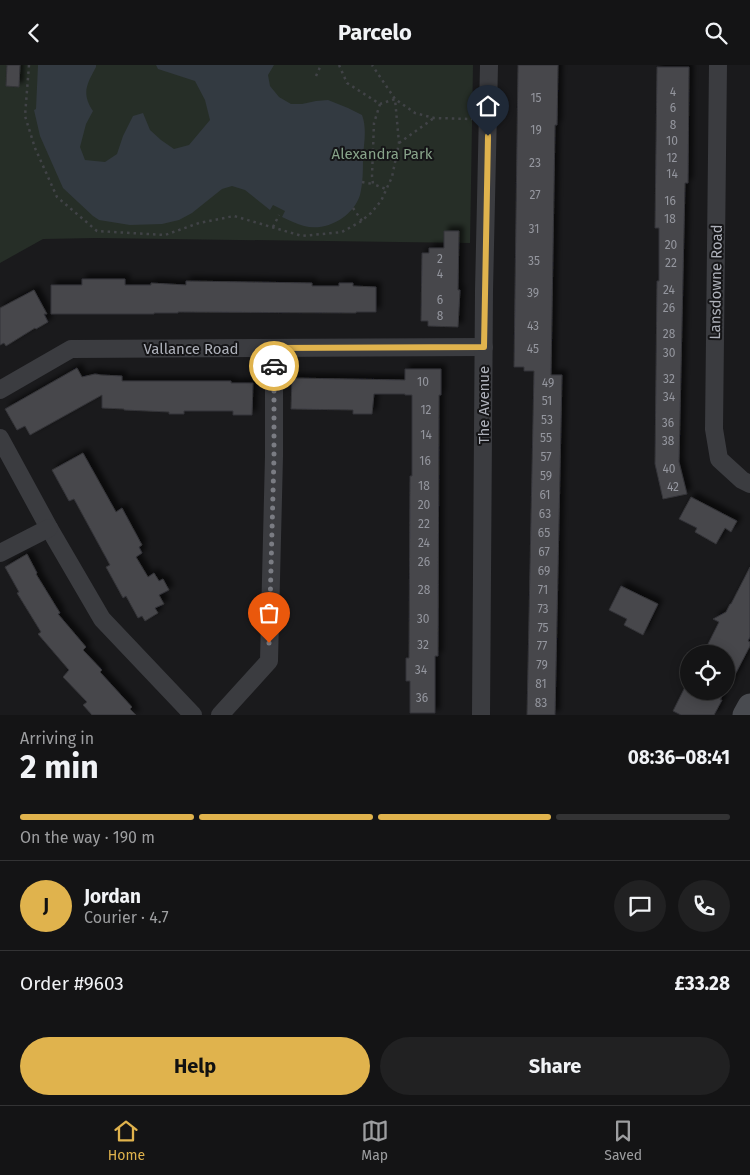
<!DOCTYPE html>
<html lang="en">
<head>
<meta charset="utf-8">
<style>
  body { margin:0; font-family:"Fira Sans",sans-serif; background:#212122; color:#f1f3f6; height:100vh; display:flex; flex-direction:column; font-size:19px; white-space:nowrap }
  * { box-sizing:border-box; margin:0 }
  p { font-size:16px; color:#9d9ea0 }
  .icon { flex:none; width:28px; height:28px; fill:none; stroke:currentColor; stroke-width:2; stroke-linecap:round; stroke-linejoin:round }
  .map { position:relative; height:650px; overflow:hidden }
  .details { display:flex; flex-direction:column; background:#141415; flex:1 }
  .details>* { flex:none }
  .buttons { position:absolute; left:680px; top:580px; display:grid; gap:10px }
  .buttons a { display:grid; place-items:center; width:55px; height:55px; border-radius:50%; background:#141415; box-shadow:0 2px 12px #0003,0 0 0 1px #333334; font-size:25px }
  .pin { position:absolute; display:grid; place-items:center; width:42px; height:42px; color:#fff; margin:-51px -21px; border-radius:50% 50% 50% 0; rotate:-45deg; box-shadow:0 0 5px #0007 }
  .pin .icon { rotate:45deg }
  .courier { position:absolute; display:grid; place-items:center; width:50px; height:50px; margin:-25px; border:4px solid #e0b34d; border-radius:50%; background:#fff; color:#222; box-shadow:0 1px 6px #0007 }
  .summary em { font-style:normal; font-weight:700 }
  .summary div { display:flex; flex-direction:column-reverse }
  .summary { display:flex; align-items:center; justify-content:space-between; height:85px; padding:0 20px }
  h1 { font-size:32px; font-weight:700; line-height:38px }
  .bar { display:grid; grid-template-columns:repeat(4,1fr); gap:8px 5px; align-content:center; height:60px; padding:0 20px }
  .bar i { height:6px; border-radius:4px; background:#333334 }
  .bar .selected { background:#e0b34d }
  .bar p { grid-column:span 4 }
  .line { display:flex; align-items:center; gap:12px; padding:0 20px; border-top:1px solid #333334 }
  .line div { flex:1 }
  .round { display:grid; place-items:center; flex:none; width:52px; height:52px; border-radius:26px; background:#212122 }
  .primary-button { display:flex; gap:10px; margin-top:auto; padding:10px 20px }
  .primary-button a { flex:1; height:58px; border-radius:30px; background:#e0b34d; color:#111; font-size:20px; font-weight:700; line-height:58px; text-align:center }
  .primary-button a+a { background:#212122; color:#f1f3f6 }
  header { display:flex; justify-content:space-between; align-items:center; height:65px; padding:0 20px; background:#141415; font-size:22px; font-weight:700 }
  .menu { display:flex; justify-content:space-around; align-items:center; height:70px; border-top:1px solid #333334; background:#141415; font-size:14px; color:#9d9ea0 }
  .menu a { display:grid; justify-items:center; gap:2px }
  .menu .selected { color:#e0b34d }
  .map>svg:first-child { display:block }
</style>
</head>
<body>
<header><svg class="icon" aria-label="back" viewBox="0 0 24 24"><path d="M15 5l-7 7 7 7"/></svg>Parcelo<svg class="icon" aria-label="search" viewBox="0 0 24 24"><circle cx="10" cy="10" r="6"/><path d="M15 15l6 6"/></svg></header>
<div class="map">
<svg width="750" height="650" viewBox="0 0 750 650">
  <defs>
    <filter id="shadow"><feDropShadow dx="4.5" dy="-4.5" stdDeviation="2.5" flood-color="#0009"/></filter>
  </defs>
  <rect width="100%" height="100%" fill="#1a1a1c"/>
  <!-- green -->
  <path fill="#262e27" d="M 0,0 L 473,0 L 470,178 L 96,173 L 43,174 L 0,198 Z"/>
  <!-- water -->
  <path fill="#333a41" d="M 38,0 L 96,0 L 96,2 C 87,19 81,28 93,46 L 86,59 L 80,82 L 85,95 L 105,97 L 117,89 L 123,71 L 133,51 L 143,48 L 150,65 L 161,75 L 174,84 L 189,80 L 210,55 L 205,35 L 195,16 L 158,4 L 156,0 L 274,0 L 268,10 L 270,21 L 279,32 L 291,39 L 302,39 L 316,36 L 328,35 L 348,43 L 362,50 C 367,63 364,78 363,92 C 363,105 363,118 360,130 C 353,152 326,167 304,161 C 297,159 289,155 282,152 L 285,146 L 273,140 L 270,145 L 245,125 L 232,121 L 222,124 L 192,148 L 179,155 L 162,159 L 130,160 L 99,155 L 93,151 L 63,123 L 40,71 L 34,45 L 36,44 Z"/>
  <!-- building -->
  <g fill="#47474c" stroke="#343438" filter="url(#shadow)">
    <path d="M 7,0 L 20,0 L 19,22 L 6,21 Z"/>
    <path d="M 518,0 L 558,0 L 557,60 L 555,60 L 551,310 L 562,310 L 555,650 L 527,650 L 534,306 L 524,306 L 524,302 L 514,302 Z"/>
    <path d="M 657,2 L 689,2 L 688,118 L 685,118 L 679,397 L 687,429 L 663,434 L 655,399 L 657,216 L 659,216 L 659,163 L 655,163 Z"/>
    <path d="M 444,166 L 459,166 L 458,225 L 460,225 L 458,262 L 428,261 L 428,256 L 421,256 L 422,188 L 429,188 L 429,183 L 444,183 Z"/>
    <path d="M 82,214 L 125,214 L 125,220 L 151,220 L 151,218 L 186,220 L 186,216 L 312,218 L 312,221 L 339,221 L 339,218 L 353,218 L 353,221 L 376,222 L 376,247 L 356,247 L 356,248 L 178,247 L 178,248 L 154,248 L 154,249 L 51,249 L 51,220 L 82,220 Z"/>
    <path d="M 34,225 L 47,249 L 44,249 L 48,257 L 36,264 L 35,263 L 6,281 L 4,278 L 0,280 L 0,243 Z"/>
    <path d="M 77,303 L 82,312 L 95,309 L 101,310 L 122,311 L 122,316 L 231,316 L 231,318 L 253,318 L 252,350 L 233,350 L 233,346 L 184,346 L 184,349 L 169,349 L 169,347 L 124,345 L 124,344 L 102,343 L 102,330 L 30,370 L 25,361 L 17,365 L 5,344 Z"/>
    <path d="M 405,304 L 441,304 L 441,330 L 439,330 L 438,591 L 435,591 L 435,648 L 410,648 L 410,616 L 406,616 L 406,593 L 409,593 L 410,411 L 412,411 L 412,330 L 405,330 L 405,329 L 374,329 L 372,349 L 353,349 L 353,345 L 291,344 L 292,313 L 405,315 Z"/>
    <path d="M 83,388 L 116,447 L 122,443 L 142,480 L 139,482 L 142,488 L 136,492 L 148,512 L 154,508 L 159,516 L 163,514 L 169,525 L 159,530 L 164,539 L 155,543 L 158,548 L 145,556 L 142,551 L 138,553 L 126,531 L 123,533 L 106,502 L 110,500 L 74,434 L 69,436 L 52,405 Z"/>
    <path d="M 691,432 L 737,456 L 731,467 L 725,463 L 716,479 L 695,467 L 697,463 L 679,454 Z"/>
    <path d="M 27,489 L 37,508 L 36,509 L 60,548 L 58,549 L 86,582 L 83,585 L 102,605 L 100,607 L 132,642 L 130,644 L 136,650 L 92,650 L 83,640 L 87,637 L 63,612 L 69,605 L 38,569 L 41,567 L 17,528 L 19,527 L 5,502 Z"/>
    <path d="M 750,502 L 750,572 L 748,576 L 750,577 L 750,581 L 726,627 L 726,589 L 703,589 L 719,557 L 713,554 L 726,547 L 730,539 L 731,539 Z"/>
    <path d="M 621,521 L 658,539 L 643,570 L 624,560 L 627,554 L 609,545 Z"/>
    <path d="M 685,622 L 689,623 L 689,626 L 725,626 L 720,635 L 722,635 L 714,650 L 681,650 L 673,646 Z"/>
  </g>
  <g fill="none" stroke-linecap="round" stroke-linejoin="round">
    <!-- path -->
    <g stroke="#414347" stroke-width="2.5" stroke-dasharray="2.5 4" stroke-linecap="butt">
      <path d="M 29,0 L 25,51 L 35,83 L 57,132 L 97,166 L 165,170 L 199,158 L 234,151 L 302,171 L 342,167 L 360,157 L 371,148 L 381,136 L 392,112 L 399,78 L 395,34 L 372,0"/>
      <path d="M 339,0 L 347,18 L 380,39 L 395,34 L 415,48 L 434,53 L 472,54"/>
      <path d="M 316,11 L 321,0"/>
      <path d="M 380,39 L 374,58 L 372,111 L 373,119 L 386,124"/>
      <path d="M 399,78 L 434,53"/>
      <path d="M 362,117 L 373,119"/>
      <path d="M 353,143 L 362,156"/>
      <path d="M 273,162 L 279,150"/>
    </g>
    <!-- street -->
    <g stroke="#3b3c40" stroke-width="18">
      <path d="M 718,0 L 714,364 L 719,394 L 742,415 L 750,419"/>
      <path d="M 0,325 L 71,284 L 484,282"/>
      <path d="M 0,373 L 49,463 L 102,554 L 193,650"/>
      <path d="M 0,488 L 49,463"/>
      <path d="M 220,650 L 269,596 L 274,391 L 274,283"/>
      <path d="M 481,650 L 484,226 L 489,0"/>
    </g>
    <!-- secondary -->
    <path stroke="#494b50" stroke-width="25" d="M 745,650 L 750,641"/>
  </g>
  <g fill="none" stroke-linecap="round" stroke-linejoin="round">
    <!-- done -->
    <path stroke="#7a7c83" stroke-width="5" stroke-dasharray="0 9" d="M 269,578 L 274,391 L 274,301"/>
    <!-- route -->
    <path stroke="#e0b34d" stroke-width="6" d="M 274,301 L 274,283 L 484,282 L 488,71"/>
  </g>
  <g text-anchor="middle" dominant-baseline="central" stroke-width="4" stroke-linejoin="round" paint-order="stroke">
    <!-- number labels -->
    <g font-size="12" fill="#94969e">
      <text x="673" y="27">4</text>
      <text x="536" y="33">15</text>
      <text x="673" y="43">6</text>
      <text x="673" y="60">8</text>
      <text x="536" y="65">19</text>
      <text x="672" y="76">10</text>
      <text x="672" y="93">12</text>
      <text x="535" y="98">23</text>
      <text x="672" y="109">14</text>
      <text x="535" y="130">27</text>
      <text x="670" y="136">16</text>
      <text x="670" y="154">18</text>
      <text x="534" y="164">31</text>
      <text x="671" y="180">20</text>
      <text x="440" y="194">2</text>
      <text x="534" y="196">35</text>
      <text x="671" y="198">22</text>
      <text x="440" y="209">4</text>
      <text x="669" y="225">24</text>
      <text x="533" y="228">39</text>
      <text x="440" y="235">6</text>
      <text x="669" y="243">26</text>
      <text x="440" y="251">8</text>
      <text x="533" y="261">43</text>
      <text x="669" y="269">28</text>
      <text x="533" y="284">45</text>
      <text x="669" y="288">30</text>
      <text x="669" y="314">32</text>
      <text x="423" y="317">10</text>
      <text x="548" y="318">49</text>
      <text x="669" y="332">34</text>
      <text x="547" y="336">51</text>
      <text x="426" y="345">12</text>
      <text x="547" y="355">53</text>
      <text x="668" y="358">36</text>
      <text x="426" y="370">14</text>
      <text x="546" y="373">55</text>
      <text x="668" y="376">38</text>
      <text x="546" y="392">57</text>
      <text x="425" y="396">16</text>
      <text x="669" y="404">40</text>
      <text x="546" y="411">59</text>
      <text x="424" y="421">18</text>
      <text x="673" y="422">42</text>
      <text x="545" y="430">61</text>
      <text x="424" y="440">20</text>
      <text x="545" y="449">63</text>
      <text x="424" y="459">22</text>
      <text x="544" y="468">65</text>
      <text x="424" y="478">24</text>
      <text x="544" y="487">67</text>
      <text x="424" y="497">26</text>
      <text x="544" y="506">69</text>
      <text x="424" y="525">28</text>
      <text x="543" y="525">71</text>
      <text x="543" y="544">73</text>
      <text x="423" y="554">30</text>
      <text x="543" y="563">75</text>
      <text x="423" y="580">32</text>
      <text x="542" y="581">77</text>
      <text x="542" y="600">79</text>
      <text x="421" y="605">34</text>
      <text x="541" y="619">81</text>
      <text x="422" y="633">36</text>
      <text x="541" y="638">83</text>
    </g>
    <!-- park labels -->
    <g font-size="15" fill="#87a389" stroke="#151517">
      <text x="382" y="89">Alexandra Park</text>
    </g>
    <!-- street labels -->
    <g font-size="15" fill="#aeb1ba" stroke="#151517">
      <text transform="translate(716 217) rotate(-89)">Lansdowne Road</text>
      <text x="191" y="284">Vallance Road</text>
      <text transform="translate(484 340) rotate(-90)">The Avenue</text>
    </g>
  </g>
</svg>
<div class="buttons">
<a><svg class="icon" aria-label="locate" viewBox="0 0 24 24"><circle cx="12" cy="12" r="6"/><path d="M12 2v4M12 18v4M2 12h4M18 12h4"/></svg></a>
</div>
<div class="pin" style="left:269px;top:578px;background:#ea580c"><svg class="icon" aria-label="bag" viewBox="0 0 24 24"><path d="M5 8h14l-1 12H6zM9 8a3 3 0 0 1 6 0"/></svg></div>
<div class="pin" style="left:488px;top:71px;background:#1f2937"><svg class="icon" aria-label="home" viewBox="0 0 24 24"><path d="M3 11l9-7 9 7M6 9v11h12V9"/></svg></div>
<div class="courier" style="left:274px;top:301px"><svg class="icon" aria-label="car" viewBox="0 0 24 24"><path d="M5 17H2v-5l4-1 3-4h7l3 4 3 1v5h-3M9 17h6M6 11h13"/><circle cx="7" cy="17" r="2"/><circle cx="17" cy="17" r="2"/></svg></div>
</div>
<section class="details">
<div class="summary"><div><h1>2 min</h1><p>Arriving in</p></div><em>08:36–08:41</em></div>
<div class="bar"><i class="selected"></i><i class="selected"></i><i class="selected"></i><i></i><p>On the way · 190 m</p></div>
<div class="line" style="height:90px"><b class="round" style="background:#e0b34d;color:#111">J</b><div><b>Jordan</b><p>Courier · 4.7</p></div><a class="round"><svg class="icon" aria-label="chat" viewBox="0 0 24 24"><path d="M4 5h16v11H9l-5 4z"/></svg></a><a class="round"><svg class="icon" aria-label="phone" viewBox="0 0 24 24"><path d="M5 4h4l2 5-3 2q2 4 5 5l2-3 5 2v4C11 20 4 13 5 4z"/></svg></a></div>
<div class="line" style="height:65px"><div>Order #9603</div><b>£33.28</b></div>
<div class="primary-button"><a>Help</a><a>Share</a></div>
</section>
<nav class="menu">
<a class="selected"><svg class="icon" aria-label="home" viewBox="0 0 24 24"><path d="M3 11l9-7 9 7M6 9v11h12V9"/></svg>Home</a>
<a><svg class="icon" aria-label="map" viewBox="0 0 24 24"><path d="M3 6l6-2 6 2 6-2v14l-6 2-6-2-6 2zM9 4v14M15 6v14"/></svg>Map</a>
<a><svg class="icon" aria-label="saved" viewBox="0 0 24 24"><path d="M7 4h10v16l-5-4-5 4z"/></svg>Saved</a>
</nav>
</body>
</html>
